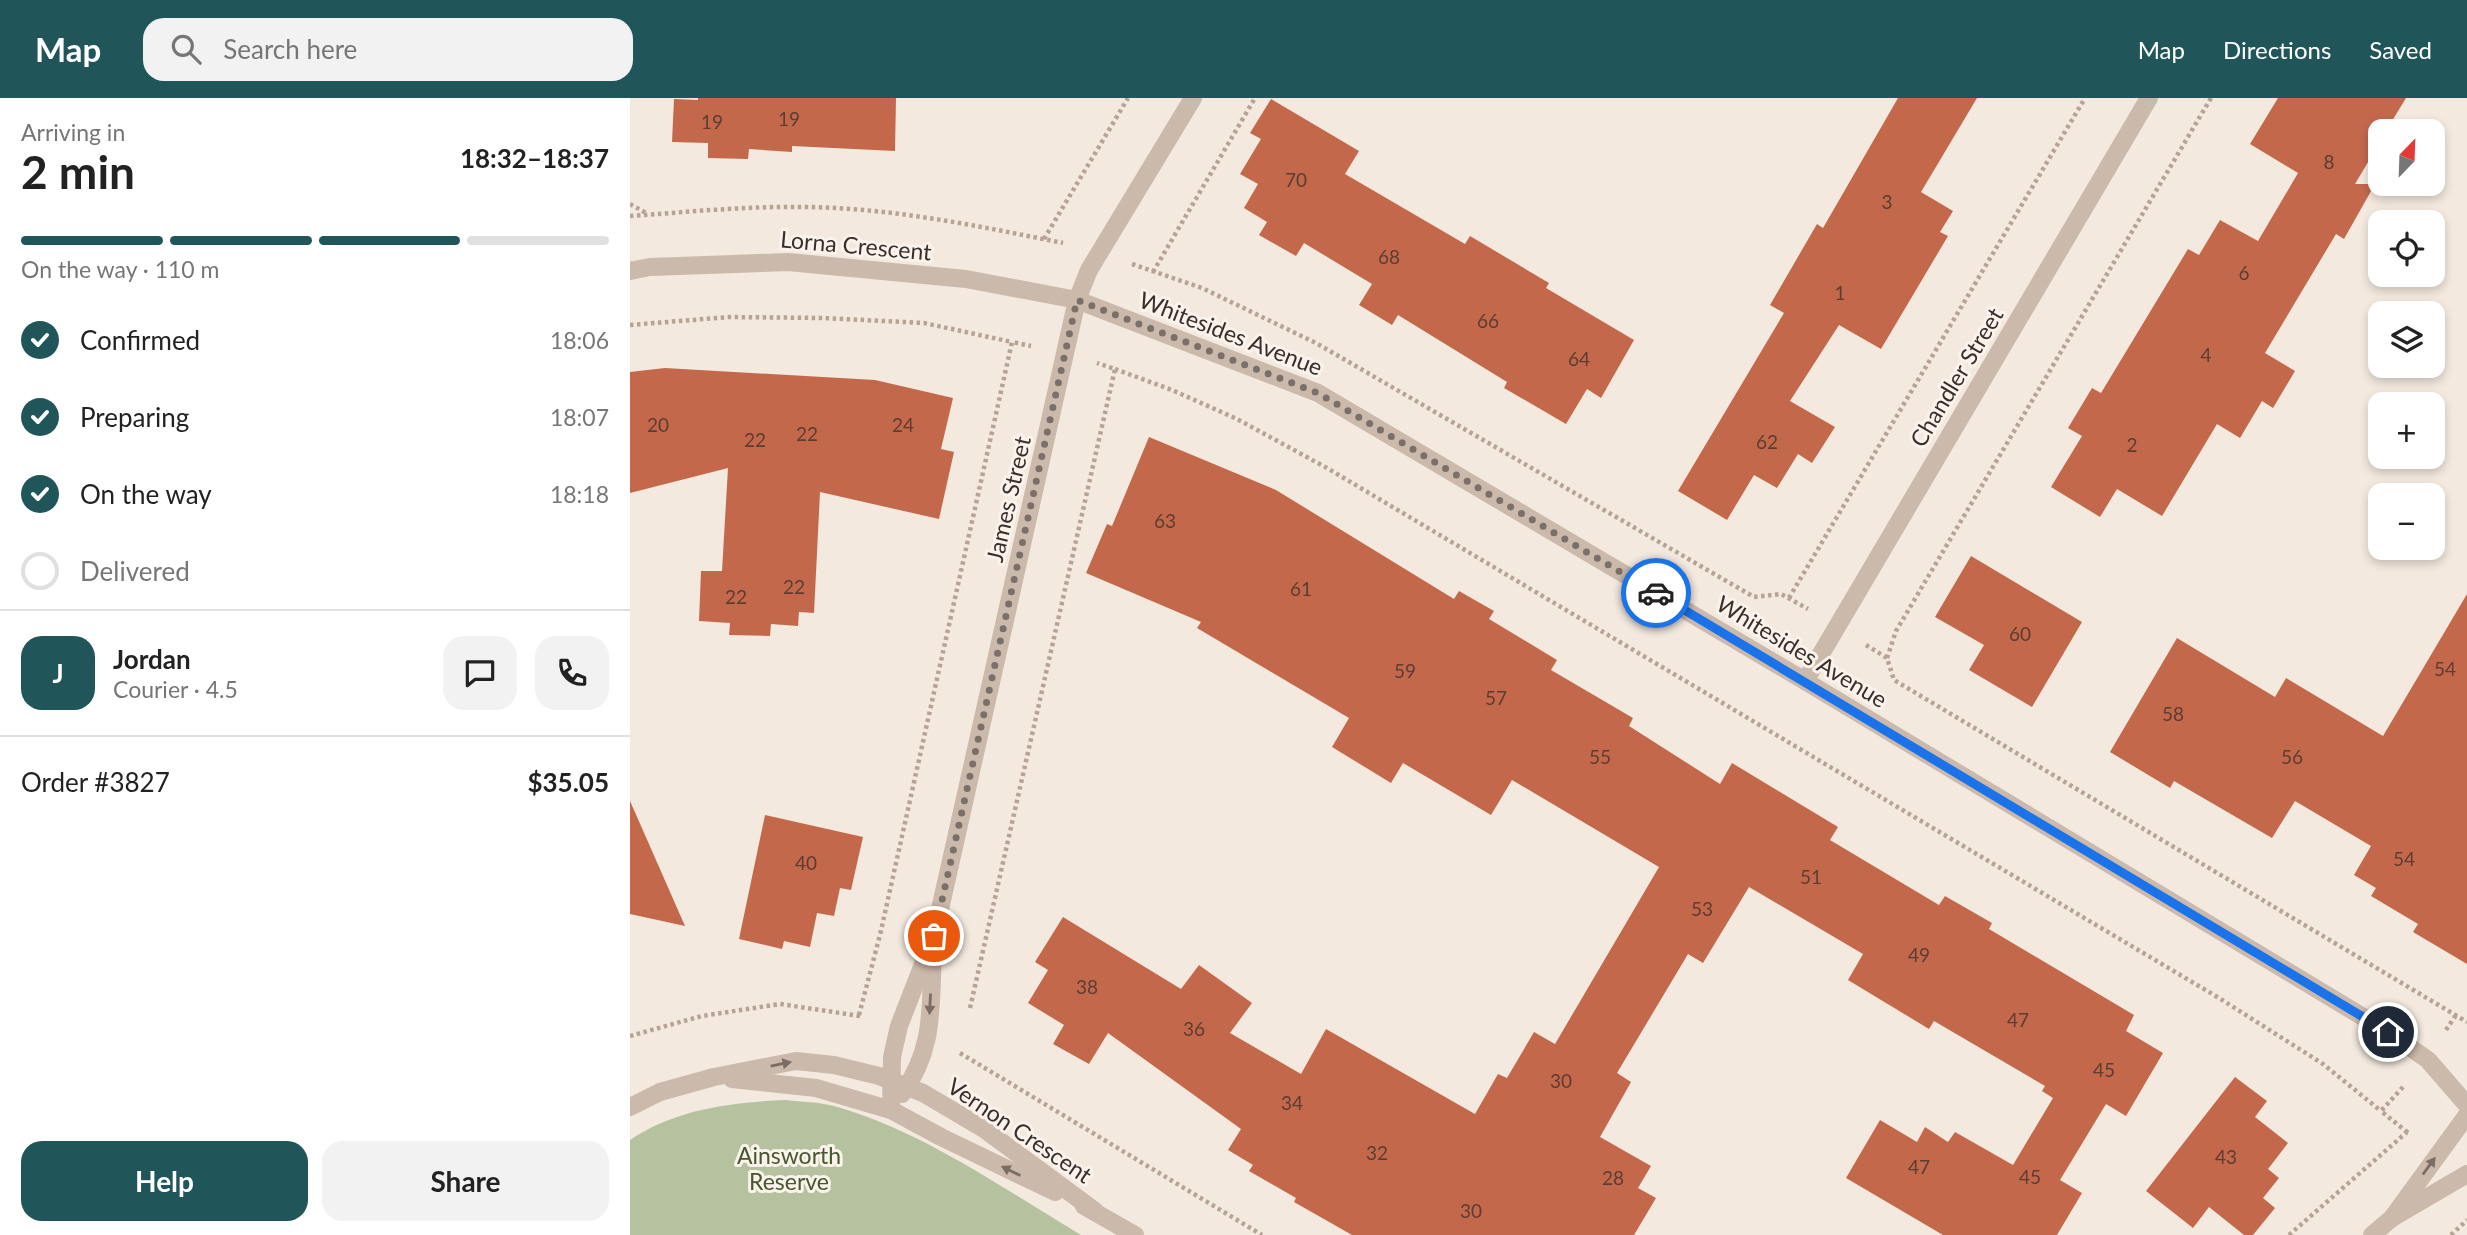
<!DOCTYPE html>
<html lang="en">
<head>
<meta charset="utf-8">
<style>
  body { margin:0; font-family:Lato,sans-serif; background:#f2f2f2; color:#222; height:100vh; display:flex; flex-direction:column; font-size:26px; white-space:nowrap }
  * { box-sizing:border-box; margin:0 }
  p { font-size:23px; color:#767676 }
  .icon { flex:none; width:38px; height:38px; fill:none; stroke:currentColor; stroke-width:2; stroke-linecap:round; stroke-linejoin:round }
  .map { position:relative; flex:1; overflow:hidden }
  .details { display:flex; flex-direction:column; background:#fff; width:630px }
  .details>* { flex:none }
  .needle { width:46px; rotate:23deg }
  .controls { position:absolute; left:1738px; top:21px; display:grid; gap:14px }
  .controls a { display:grid; place-items:center; width:77px; height:77px; border-radius:14px; background:#fff; box-shadow:0 4px 10px #0003; font-size:35px }
  .pin { position:absolute; display:grid; place-items:center; width:60px; height:60px; color:#fff; margin:-30px; border:4px solid #fff; border-radius:50%; box-shadow:0 2px 7px #0007 }
  .courier { position:absolute; display:grid; place-items:center; width:70px; height:70px; margin:-35px; border:5px solid #1a73e8; border-radius:50%; background:#fff; color:#222; box-shadow:0 2px 9px #0007 }
  .headline em { font-style:normal; font-weight:700 }
  .headline div { display:flex; flex-direction:column-reverse }
  .headline { display:flex; align-items:center; justify-content:space-between; height:119px; padding:0 21px }
  h1 { font-size:46px; font-weight:700; line-height:52px }
  .bar { display:grid; grid-template-columns:repeat(4,1fr); gap:10px 7px; align-content:center; height:84px; padding:0 21px }
  .bar i { height:9px; border-radius:5px; background:#e0e0e0 }
  .bar .current { background:#20565a }
  .bar p { grid-column:span 4 }
  .line { display:flex; align-items:center; gap:18px; padding:0 21px; border-top:2px solid #e0e0e0 }
  .line div { flex:1 }
  .round { display:grid; place-items:center; flex:none; width:74px; height:74px; border-radius:21px; background:#f2f2f2 }
  ol { padding:0 21px; list-style:none }
  li { display:flex; align-items:center; gap:21px; height:77px }
  li p { margin-inline-start:auto }
  li .icon { padding:7px; border-radius:50%; background:#20565a; color:#fff; stroke-width:4 }
  li:last-child { color:#767676 }
  li i { width:38px; height:38px; border:4px solid #e0e0e0; border-radius:50% }
  .button { display:flex; gap:14px; margin-top:auto; padding:14px 21px }
  .button a { flex:1; height:80px; border-radius:21px; background:#20565a; color:#fff; font-size:28px; font-weight:700; line-height:80px; text-align:center }
  .button a+a { background:#f2f2f2; color:#222 }
  header { display:flex; align-items:center; gap:42px; box-sizing:border-box; height:98px; padding:0 35px; background:#20565a; color:#fff }
  header strong { font-size:33px }
  nav { display:flex; gap:38px; margin-inline-start:auto; font-size:24px }
  .search { width:490px; height:63px; background:#f2f2f2; display:flex; align-items:center; gap:18px; box-sizing:border-box; padding:0 24px; border-radius:21px; color:#767676; font-size:26px }
  main { display:flex; flex:1; min-height:0 }
  .map>svg:first-child { display:block }
</style>
</head>
<body>
<header>
<strong>Map</strong>
<div class="search"><svg class="icon" aria-label="search" viewBox="0 0 24 24"><circle cx="10" cy="10" r="6"/><path d="M15 15l6 6"/></svg>Search here</div>
<nav><a>Map</a><a>Directions</a><a>Saved</a></nav>
</header>
<main>
<section class="details">
<div class="headline"><div><h1>2 min</h1><p>Arriving in</p></div><em>18:32–18:37</em></div>
<div class="bar"><i class="current"></i><i class="current"></i><i class="current"></i><i></i><p>On the way · 110 m</p></div>
<ol>
<li><svg class="icon" aria-label="check" viewBox="0 0 24 24"><path d="M5 12l5 5 9-10"/></svg>Confirmed<p>18:06</p></li>
<li><svg class="icon" aria-label="check" viewBox="0 0 24 24"><path d="M5 12l5 5 9-10"/></svg>Preparing<p>18:07</p></li>
<li><svg class="icon" aria-label="check" viewBox="0 0 24 24"><path d="M5 12l5 5 9-10"/></svg>On the way<p>18:18</p></li>
<li><i></i>Delivered</li>
</ol>
<div class="line" style="height:126px"><b class="round" style="background:#20565a;color:#fff">J</b><div><b>Jordan</b><p>Courier · 4.5</p></div><a class="round"><svg class="icon" aria-label="chat" viewBox="0 0 24 24"><path d="M4 5h16v11H9l-5 4z"/></svg></a><a class="round"><svg class="icon" aria-label="phone" viewBox="0 0 24 24"><path d="M5 4h4l2 5-3 2q2 4 5 5l2-3 5 2v4C11 20 4 13 5 4z"/></svg></a></div>
<div class="line" style="height:91px"><div>Order #3827</div><b>$35.05</b></div>
<div class="button"><a>Help</a><a>Share</a></div>
</section>
<div class="map">
<svg width="1837" height="1137" viewBox="0 0 1837 1137">
  <rect width="100%" height="100%" fill="#f3e9df"/>
  <!-- green -->
  <path fill="#b6c29f" d="M 156,1002 C 172,1004 189,1004 204,1008 C 291,1032 374,1091 451,1137 L 0,1137 L 0,1042 C 45,1011 103,1004 156,1002 Z"/>
  <!-- building -->
  <g fill="#c4684c">
    <path d="M 68,0 L 266,0 L 265,53 L 162,48 L 162,54 L 119,51 L 118,61 L 78,60 L 78,45 L 42,44 L 44,1 L 68,2 Z"/>
    <path d="M 1268,0 L 1347,0 L 1291,94 L 1323,113 L 1310,134 L 1318,138 L 1251,251 L 1209,227 L 1160,303 L 1205,329 L 1182,365 L 1168,356 L 1147,390 L 1124,377 L 1097,422 L 1048,393 L 1154,215 L 1140,207 L 1187,126 L 1193,130 Z"/>
    <path d="M 1648,0 L 1776,0 L 1756,33 L 1750,33 L 1750,44 L 1725,86 L 1745,86 L 1714,141 L 1706,136 L 1635,255 L 1665,273 L 1643,310 L 1632,303 L 1610,340 L 1587,326 L 1532,418 L 1487,391 L 1470,419 L 1421,389 L 1452,338 L 1438,330 L 1462,290 L 1471,295 L 1558,151 L 1569,157 L 1590,122 L 1628,143 L 1668,75 L 1620,46 Z"/>
    <path d="M 641,1 L 729,53 L 715,76 L 835,146 L 840,138 L 919,185 L 916,190 L 1004,242 L 971,300 L 957,291 L 936,326 L 874,290 L 877,284 L 768,217 L 762,227 L 729,207 L 742,186 L 674,145 L 666,158 L 629,137 L 637,124 L 614,110 L 628,86 L 610,76 L 631,41 L 620,35 Z"/>
    <path d="M 35,270 L 245,282 L 323,300 L 311,351 L 324,354 L 309,421 L 190,394 L 184,515 L 169,514 L 168,528 L 141,526 L 140,538 L 99,537 L 100,525 L 69,523 L 71,473 L 92,473 L 98,370 L 0,395 L 0,274 Z"/>
    <path d="M 519,339 L 646,392 L 824,501 L 829,493 L 864,513 L 859,521 L 927,562 L 921,572 L 1003,620 L 999,628 L 1090,686 L 1102,665 L 1208,729 L 1200,742 L 1309,807 L 1315,798 L 1362,825 L 1359,831 L 1504,917 L 1496,933 L 1533,955 L 1496,1018 L 1476,1006 L 1430,1082 L 1452,1095 L 1427,1137 L 1313,1137 L 1216,1080 L 1250,1022 L 1287,1044 L 1295,1029 L 1318,1044 L 1325,1034 L 1383,1067 L 1423,1000 L 1412,993 L 1415,988 L 1304,923 L 1299,931 L 1218,882 L 1233,856 L 1119,789 L 1073,865 L 1058,856 L 987,975 L 1001,984 L 970,1039 L 1021,1068 L 1008,1090 L 1026,1100 L 1004,1137 L 722,1137 L 664,1104 L 666,1100 L 619,1073 L 623,1067 L 598,1052 L 611,1031 L 478,935 L 459,966 L 423,946 L 434,927 L 398,905 L 418,872 L 405,864 L 433,819 L 551,891 L 569,867 L 622,905 L 600,935 L 671,976 L 696,931 L 845,1016 L 868,976 L 877,980 L 904,934 L 925,946 L 1029,769 L 882,682 L 861,717 L 773,665 L 761,685 L 702,649 L 719,620 L 567,530 L 571,524 L 456,475 L 477,426 L 482,428 Z"/>
    <path d="M 1341,458 L 1452,524 L 1402,609 L 1339,572 L 1354,547 L 1305,519 Z"/>
    <path d="M 1837,496 L 1837,866 L 1783,834 L 1788,826 L 1741,798 L 1746,790 L 1724,777 L 1741,748 L 1665,703 L 1642,740 L 1544,683 L 1540,690 L 1480,654 L 1547,540 L 1645,599 L 1656,580 L 1753,638 Z"/>
    <path d="M 0,703 L 55,828 L 0,816 Z"/>
    <path d="M 135,717 L 233,739 L 221,792 L 210,790 L 204,818 L 187,815 L 180,849 L 154,843 L 152,851 L 109,841 Z"/>
    <path d="M 1605,979 L 1637,1003 L 1625,1019 L 1658,1045 L 1638,1071 L 1649,1080 L 1633,1100 L 1645,1110 L 1623,1137 L 1614,1137 L 1579,1109 L 1563,1130 L 1516,1093 Z"/>
  </g>
  <g fill="none" stroke-linecap="round" stroke-linejoin="round">
    <!-- path -->
    <g stroke="#b7a395" stroke-width="4.5" stroke-dasharray="3.5 3.5" stroke-linecap="butt">
      <path d="M 0,106 L 18,116"/>
      <path d="M 0,118 C 58,114 117,108 175,109 C 263,110 348,128 433,145"/>
      <path d="M 414,141 L 498,0"/>
      <path d="M 502,166 L 572,190 L 686,245 L 1124,499 L 1151,496 L 1178,511"/>
      <path d="M 523,174 L 625,0"/>
      <path d="M 0,227 L 99,219 L 193,220 L 294,225 L 382,244"/>
      <path d="M 485,271 L 542,292 L 607,321 L 697,370 L 1589,900 L 1693,966 L 1751,1013"/>
      <path d="M 1159,500 L 1455,0"/>
      <path d="M 1236,547 L 1257,560 L 1264,582 L 1837,924"/>
      <path d="M 1257,560 L 1266,533 L 1581,0"/>
      <path d="M 340,910 L 485,271 L 467,265"/>
      <path d="M 229,917 L 250,837 L 382,244 L 401,248"/>
      <path d="M 1816,932 L 1826,917"/>
      <path d="M 0,938 L 72,918 L 150,906 L 230,918"/>
      <path d="M 330,955 L 632,1137"/>
      <path d="M 1773,989 L 1751,1013 L 1777,1034"/>
      <path d="M 1659,1137 L 1777,1034 L 1778,1036"/>
      <path d="M 1821,1137 L 1837,1122"/>
    </g>
    <!-- street -->
    <g stroke="#cbb9ab" stroke-width="18">
      <path d="M 0,173 L 20,169 L 158,164 L 336,181 L 447,202 L 688,295 L 1175,583 L 1758,934 L 1798,962 L 1837,1007"/>
      <path d="M 1175,583 L 1519,0"/>
      <path d="M 102,981 L 186,990 L 261,1012 L 311,1039 L 425,1094"/>
      <path d="M 272,996 C 305,950 300,909 303,856"/>
      <path d="M 0,1009 L 30,994 L 84,979 L 166,963 L 204,967 L 249,978 L 293,995 L 354,1031 L 465,1113"/>
      <path d="M 261,1012 L 262,959 L 269,928 L 304,838 L 447,202 L 459,172 L 563,0"/>
      <path d="M 454,1108 L 505,1137"/>
      <path d="M 1762,1120 L 1837,1017"/>
      <path d="M 1742,1137 L 1762,1120 L 1837,1076"/>
    </g>
  </g>
  <!-- one-way arrows -->
  <defs><path id="oneway-solid" d="M-6-.8H1V-3.2L6.5 0L1 3.2V.8H-6Z" transform="scale(1.75)"/></defs>
  <g fill="#7b6d64">
    <use href="#oneway-solid" transform="translate(300 906) rotate(93)"/>
    <use href="#oneway-solid" transform="translate(151 966) rotate(-11)"/>
    <use href="#oneway-solid" transform="translate(1799 1068) rotate(-54)"/>
    <use href="#oneway-solid" transform="translate(381 1073) rotate(-154)"/>
  </g>
  <g fill="none" stroke-linecap="round" stroke-linejoin="round">
    <!-- done -->
    <path stroke="#7a7069" stroke-width="7" stroke-dasharray="0 12.6" d="M 304,838 L 447,202 L 688,295 L 1026,495"/>
    <!-- route -->
    <path stroke="#1a73e8" stroke-width="9" d="M 1026,495 L 1758,934"/>
  </g>
  <g text-anchor="middle" dominant-baseline="central" stroke-width="6" stroke-linejoin="round" paint-order="stroke">
    <!-- number labels -->
    <g font-size="19" fill="#5c3d32">
      <text x="159" y="20">19</text>
      <text x="82" y="23">19</text>
      <text x="1699" y="63">8</text>
      <text x="666" y="81">70</text>
      <text x="1257" y="103">3</text>
      <text x="759" y="158">68</text>
      <text x="1614" y="174">6</text>
      <text x="1210" y="194">1</text>
      <text x="858" y="222">66</text>
      <text x="1576" y="256">4</text>
      <text x="949" y="260">64</text>
      <text x="28" y="326">20</text>
      <text x="273" y="326">24</text>
      <text x="177" y="335">22</text>
      <text x="125" y="341">22</text>
      <text x="1137" y="343">62</text>
      <text x="1502" y="346">2</text>
      <text x="535" y="422">63</text>
      <text x="164" y="488">22</text>
      <text x="671" y="490">61</text>
      <text x="106" y="498">22</text>
      <text x="1390" y="535">60</text>
      <text x="1815" y="570">54</text>
      <text x="775" y="572">59</text>
      <text x="866" y="599">57</text>
      <text x="1543" y="615">58</text>
      <text x="970" y="658">55</text>
      <text x="1662" y="658">56</text>
      <text x="1774" y="760">54</text>
      <text x="176" y="764">40</text>
      <text x="1181" y="778">51</text>
      <text x="1072" y="810">53</text>
      <text x="1289" y="856">49</text>
      <text x="457" y="888">38</text>
      <text x="1388" y="921">47</text>
      <text x="564" y="930">36</text>
      <text x="1474" y="971">45</text>
      <text x="931" y="982">30</text>
      <text x="662" y="1004">34</text>
      <text x="747" y="1054">32</text>
      <text x="1596" y="1058">43</text>
      <text x="1289" y="1068">47</text>
      <text x="1400" y="1078">45</text>
      <text x="983" y="1079">28</text>
      <text x="841" y="1112">30</text>
    </g>
    <!-- street labels -->
    <g font-size="23" fill="#392f2a" stroke="#faf3ec">
      <text transform="translate(226 147) rotate(5)">Lorna Crescent</text>
      <text transform="translate(601 235) rotate(21)">Whitesides Avenue</text>
      <text transform="translate(1326 279) rotate(-59)">Chandler Street</text>
      <text transform="translate(378 401) rotate(-77)">James Street</text>
      <text transform="translate(1172 553) rotate(31)">Whitesides Avenue</text>
      <text transform="translate(390 1032) rotate(34)">Vernon Crescent</text>
    </g>
    <!-- park labels -->
    <g font-size="23" fill="#48572e" stroke="#faf3ec">
      <text x="159" y="1057">Ainsworth<tspan x="159" dy="26">Reserve</tspan></text>
    </g>
  </g>
</svg>
<div class="controls">
<a><svg class="needle" viewBox="-14 -14 28 28"><path d="M0-13l5 13h-10z" fill="#e53935"/><path d="M0 13l5-13h-10z" fill="#767676"/></svg></a>
<a><svg class="icon" aria-label="locate" viewBox="0 0 24 24"><circle cx="12" cy="12" r="6"/><path d="M12 2v4M12 18v4M2 12h4M18 12h4"/></svg></a>
<a><svg class="icon" aria-label="layers" viewBox="0 0 24 24"><path d="M12 4l9 5-9 5-9-5zM3 14l9 5 9-5"/></svg></a>
<a>+</a>
<a>−</a>
</div>
<div class="pin" style="left:304px;top:838px;background:#ea580c"><svg class="icon" aria-label="bag" viewBox="0 0 24 24"><path d="M5 8h14l-1 12H6zM9 8a3 3 0 0 1 6 0"/></svg></div>
<div class="pin" style="left:1758px;top:934px;background:#1f2937"><svg class="icon" aria-label="home" viewBox="0 0 24 24"><path d="M3 11l9-7 9 7M6 9v11h12V9"/></svg></div>
<div class="courier" style="left:1026px;top:495px"><svg class="icon" aria-label="car" viewBox="0 0 24 24"><path d="M5 17H2v-5l4-1 3-4h7l3 4 3 1v5h-3M9 17h6M6 11h13"/><circle cx="7" cy="17" r="2"/><circle cx="17" cy="17" r="2"/></svg></div>
</div>
</main>
</body>
</html>
